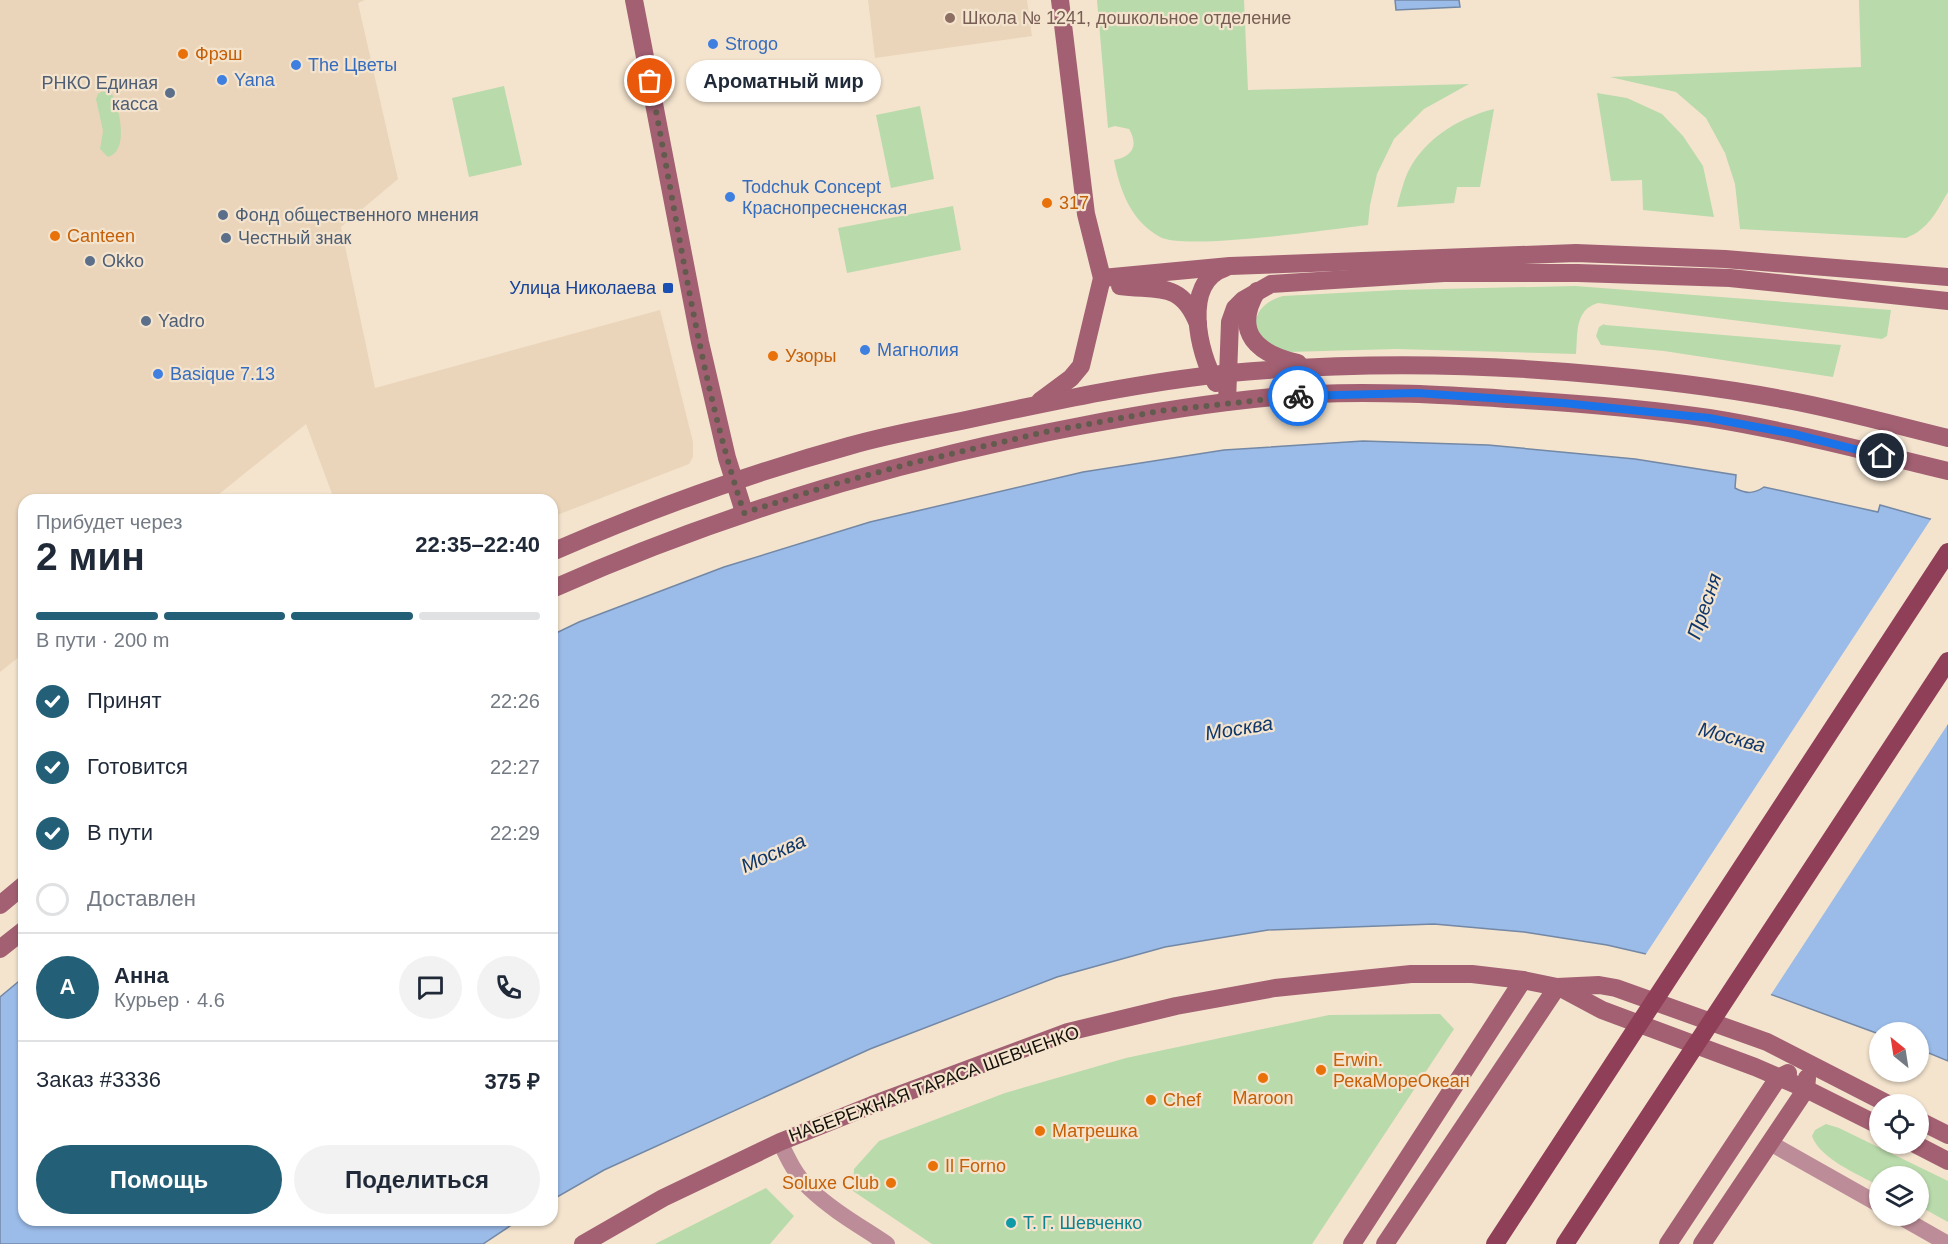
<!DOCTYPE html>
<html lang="ru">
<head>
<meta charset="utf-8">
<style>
  body { margin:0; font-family:Helvetica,sans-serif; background:#f2f2f3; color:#1f2937; height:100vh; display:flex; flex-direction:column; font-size:22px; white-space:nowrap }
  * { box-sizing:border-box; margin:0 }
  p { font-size:20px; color:#747a83 }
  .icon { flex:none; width:33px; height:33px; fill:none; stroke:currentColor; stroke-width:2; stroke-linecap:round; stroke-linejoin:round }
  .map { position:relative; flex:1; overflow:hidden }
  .side { position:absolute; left:18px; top:494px; width:540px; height:732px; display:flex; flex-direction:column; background:#fff; border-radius:18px; box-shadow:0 2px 4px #0004 }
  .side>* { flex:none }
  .needle { width:39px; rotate:330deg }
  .buttons { position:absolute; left:1869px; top:1022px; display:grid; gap:12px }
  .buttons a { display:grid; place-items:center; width:60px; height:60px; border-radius:50%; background:#fff; box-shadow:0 2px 4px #0004; font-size:30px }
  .pin { position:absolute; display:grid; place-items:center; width:51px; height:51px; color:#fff; margin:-26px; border:3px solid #fff; border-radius:50%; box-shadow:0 2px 6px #0007 }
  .courier { position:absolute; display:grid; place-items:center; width:60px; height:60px; margin:-30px; border:4px solid #1a73e8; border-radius:50%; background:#fff; color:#222; box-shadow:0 2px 8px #0007 }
  .bubble { position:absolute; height:42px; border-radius:21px; background:#fff; box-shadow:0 2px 4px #0004; font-size:20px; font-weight:700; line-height:42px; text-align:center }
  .head em { font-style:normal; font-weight:700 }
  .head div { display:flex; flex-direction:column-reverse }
  .head { display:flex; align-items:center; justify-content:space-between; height:102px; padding:0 18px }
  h1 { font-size:39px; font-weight:700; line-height:45px }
  .bar { display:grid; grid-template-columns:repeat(4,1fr); gap:9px 6px; align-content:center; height:72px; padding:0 18px }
  .bar i { height:8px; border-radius:4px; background:#e0e1e3 }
  .bar .active { background:#235f76 }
  .bar p { grid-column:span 4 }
  .line { display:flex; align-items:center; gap:15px; padding:0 18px; border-top:2px solid #e0e1e3 }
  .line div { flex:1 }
  .round { display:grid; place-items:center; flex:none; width:63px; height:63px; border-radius:32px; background:#f2f2f3 }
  ol { padding:0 18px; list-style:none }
  li { display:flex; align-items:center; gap:18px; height:66px }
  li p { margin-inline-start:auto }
  li .icon { padding:6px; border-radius:50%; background:#235f76; color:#fff; stroke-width:4 }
  li:last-child { color:#747a83 }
  li i { width:33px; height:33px; border:3px solid #e0e1e3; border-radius:50% }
  .action { display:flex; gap:12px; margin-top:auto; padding:12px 18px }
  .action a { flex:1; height:69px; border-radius:36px; background:#235f76; color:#fff; font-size:24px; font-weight:700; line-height:69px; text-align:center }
  .action a+a { background:#f2f2f3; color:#1f2937 }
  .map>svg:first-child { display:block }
</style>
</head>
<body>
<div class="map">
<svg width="1948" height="1244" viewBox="0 0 1948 1244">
  <rect width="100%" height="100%" fill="#f4e4ce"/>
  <!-- built -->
  <g fill="#ead5ba">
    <path d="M 0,0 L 365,0 L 358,3 L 398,179 L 341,227 L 375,388 L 660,310 L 693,442 L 693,457 L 689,464 L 552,517 L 552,500 L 334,499 L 306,424 L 213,499 L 24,500 L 24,653 L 0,672 Z"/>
    <path d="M 868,0 L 1027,0 L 1032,36 L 875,58 Z"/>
  </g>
  <!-- green -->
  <g fill="#b9daab">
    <path d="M 1097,0 L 1244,0 L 1248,90 L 1469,84 L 1424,109 L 1394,139 L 1377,174 L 1370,205 L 1368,225 C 1331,229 1186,251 1160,237 C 1131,221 1120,191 1114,160 C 1132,157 1139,146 1129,129 L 1115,126 L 1108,128 Z"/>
    <path d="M 1859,0 L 1948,0 L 1948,192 C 1937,211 1928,230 1906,238 L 1740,229 L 1735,184 L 1725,153 L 1706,118 L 1676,92 L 1610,77 L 1861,67 Z"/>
    <path d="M 504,86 L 522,165 L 469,177 L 452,98 Z"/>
    <path d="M 103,91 L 112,94 C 119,107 130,151 108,157 L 100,149 L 103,131 L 96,99 L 98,94 Z"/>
    <path d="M 1597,93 L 1627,98 L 1662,114 L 1683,136 L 1703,166 L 1714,217 L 1643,210 L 1642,180 L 1611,181 Z"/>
    <path d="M 920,106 L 934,179 L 891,188 L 876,115 Z"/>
    <path d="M 1494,109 L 1480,187 L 1457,187 L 1454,203 L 1397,207 C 1399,198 1402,188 1405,179 C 1419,142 1457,118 1494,109 Z"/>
    <path d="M 953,206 L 961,250 L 847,273 L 838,228 Z"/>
    <path d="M 1575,286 L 1891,310 L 1887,336 L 1882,339 L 1598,303 C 1574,310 1578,334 1576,354 L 1396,349 L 1288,352 L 1268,348 C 1265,342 1259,336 1257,331 C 1251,312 1268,300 1283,296 L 1396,290 Z"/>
    <path d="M 1604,324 L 1605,325 L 1841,345 L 1833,377 L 1664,351 L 1601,345 L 1596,336 L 1599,327 Z"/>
    <path d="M 1440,1014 L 1454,1029 L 1312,1244 L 932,1244 L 853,1191 L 854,1169 L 879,1141 L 1005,1093 L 1126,1058 L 1329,1015 Z"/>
    <path d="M 1826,1124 L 1839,1128 L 1948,1181 L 1948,1222 L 1919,1206 L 1918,1176 L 1880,1176 L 1879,1186 C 1858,1174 1820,1159 1812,1136 L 1815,1130 Z"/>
    <path d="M 766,1188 L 794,1216 L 770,1244 L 655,1244 Z"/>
  </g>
  <!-- water -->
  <g fill="#9bbbe8" stroke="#7388a5" stroke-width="1.5">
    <path d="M 1395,0 L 1459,0 L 1460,7 L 1396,10 Z"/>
    <path d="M 1363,441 L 1488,445 L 1635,459 L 1736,475 L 1735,488 C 1746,494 1754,494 1764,487 L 1878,512 L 1880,505 L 1948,524 L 1948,1061 L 1919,1049 L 1918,1032 L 1880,1032 L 1879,1034 L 1685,963 L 1607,945 L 1524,932 L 1434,924 L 1268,930 L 1165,947 L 1057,977 L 870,1049 L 604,1170 L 552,1200 L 552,635 L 579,622 L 724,567 L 870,522 L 1083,472 L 1224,450 Z"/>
    <path d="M 24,977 L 24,1220 L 519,1220 L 483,1244 L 0,1244 L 0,997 Z"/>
  </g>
  <!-- pier -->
  <path fill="#f4e4ce" d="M 1933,516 L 1948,521 L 1948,724 L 1770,996 L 1684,966 L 1644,957 Z"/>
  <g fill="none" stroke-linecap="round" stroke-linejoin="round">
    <!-- street -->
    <g stroke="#bc8c98" stroke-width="16">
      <path d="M 780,1142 C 788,1159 796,1176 810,1189 C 833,1211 862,1227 887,1244"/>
      <path d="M 1770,1143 L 1880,1205"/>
      <path d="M 1897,1215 L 1948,1244"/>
    </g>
    <!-- secondary -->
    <g stroke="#a36073" stroke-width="18">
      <path d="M 634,0 L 700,342 L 727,458 L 744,512"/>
      <path d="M 1102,278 L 1230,266 L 1576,253 L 1725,259 L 1948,277"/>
      <path d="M 1120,286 C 1156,291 1181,280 1198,324"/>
      <path d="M 1257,291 C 1232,333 1258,354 1298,363"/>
      <path d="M 1216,383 C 1198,353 1182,282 1225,268"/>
      <path d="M 1040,401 L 1071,378 L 1081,366 L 1102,278 L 1086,214 L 1060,0"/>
      <path d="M 1227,402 L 1230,322 L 1235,308 L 1243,300 L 1271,284 L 1444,273 L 1578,273 L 1730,278 L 1948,301"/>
      <path d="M 552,552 C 648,510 748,474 849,446 C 890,434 933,427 975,418 C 1059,400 1144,382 1230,373 C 1341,363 1455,363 1567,372 C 1640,378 1715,386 1787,400 C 1841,410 1895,425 1948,438"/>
      <path d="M 552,589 C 723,513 896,461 1080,426 C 1157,411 1236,398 1315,394 C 1380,391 1444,395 1509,399 C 1575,403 1643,408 1709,418 C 1790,431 1869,452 1948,471"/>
      <path d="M 0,905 L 24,885"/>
      <path d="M 0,949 L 24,930"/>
      <path d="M 1559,987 L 1602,1010 L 1755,1067 L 1806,1089 L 1880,1126"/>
      <path d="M 1918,1120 L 1948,1135"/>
      <path d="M 1913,1143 L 1948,1161"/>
      <path d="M 583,1244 L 663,1198 L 780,1142 L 872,1105 L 1068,1032 L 1176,1006 L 1275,988 L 1411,974 L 1472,974 L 1523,980 L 1557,987 L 1599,985 L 1616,988 L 1767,1042 L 1888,1104"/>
      <path d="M 1352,1244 L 1523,980"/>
      <path d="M 1385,1244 L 1557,987"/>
      <path d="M 1668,1244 L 1778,1078 L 1788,1073"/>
      <path d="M 1702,1244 L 1806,1089 L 1807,1078"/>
    </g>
    <!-- primary -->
    <g stroke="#903f59" stroke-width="18">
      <path d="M 1495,1244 L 1948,552"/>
      <path d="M 1565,1244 L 1948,661"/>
    </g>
  </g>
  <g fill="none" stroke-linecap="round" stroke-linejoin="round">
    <!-- done -->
    <path stroke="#645b4f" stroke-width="6" stroke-dasharray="0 10.8" d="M 650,81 C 679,224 698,375 744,513 L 828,486 L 912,463 L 1045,432 L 1160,411 L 1298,396"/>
    <!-- route -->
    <path stroke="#1a73e8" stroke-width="8" d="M 1298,396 L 1417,393 L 1563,403 L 1709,418 L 1794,434 L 1882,456"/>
  </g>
  <!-- markers -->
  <circle fill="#8d6e63" stroke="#f4e4ce" stroke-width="2" cx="950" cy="18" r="6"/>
  <g fill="#3f7fe0" stroke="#f4e4ce" stroke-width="2">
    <circle cx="713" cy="44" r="6"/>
    <circle cx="296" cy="65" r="6"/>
    <circle cx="222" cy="80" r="6"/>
    <circle cx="730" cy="197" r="6"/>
    <circle cx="865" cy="350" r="6"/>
    <circle cx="158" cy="374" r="6"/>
  </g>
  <g fill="#e8710a" stroke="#f4e4ce" stroke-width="2">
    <circle cx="183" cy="54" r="6"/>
    <circle cx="1047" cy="203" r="6"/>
    <circle cx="55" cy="236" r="6"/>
    <circle cx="773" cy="356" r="6"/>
    <circle cx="1321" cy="1070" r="6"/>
    <circle cx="1263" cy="1078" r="6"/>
    <circle cx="1151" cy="1100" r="6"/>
    <circle cx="1040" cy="1131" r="6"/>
    <circle cx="933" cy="1166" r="6"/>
    <circle cx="891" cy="1183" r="6"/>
  </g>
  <g fill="#5c6f8a" stroke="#f4e4ce" stroke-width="2">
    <circle cx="170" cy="93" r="6"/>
    <circle cx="223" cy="215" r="6"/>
    <circle cx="226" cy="238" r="6"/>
    <circle cx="90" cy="261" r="6"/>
    <circle cx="146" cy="321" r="6"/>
  </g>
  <rect fill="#1a4fb4" stroke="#f4e4ce" stroke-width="2" x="662" y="282" width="12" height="12" rx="3"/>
  <circle fill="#0f9aa8" stroke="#f4e4ce" stroke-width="2" cx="1011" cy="1223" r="6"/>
  <g text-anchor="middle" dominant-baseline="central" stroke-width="4.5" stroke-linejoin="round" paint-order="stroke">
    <!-- education labels -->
    <g font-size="18" fill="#785e54" stroke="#f4e4ce" text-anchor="start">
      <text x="962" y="18">Школа № 1241, дошкольное отделение</text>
    </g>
    <!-- shop labels -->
    <g font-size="18" fill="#366cbe" stroke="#f4e4ce" text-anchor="start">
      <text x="725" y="44">Strogo</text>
      <text x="308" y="65">The Цветы</text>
      <text x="234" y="80">Yana</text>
      <text x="742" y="187">Todchuk Concept<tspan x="742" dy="21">Краснопресненская</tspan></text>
      <text x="877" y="350">Магнолия</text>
      <text x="170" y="374">Basique 7.13</text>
    </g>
    <!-- food labels -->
    <g font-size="18" fill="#c56008" stroke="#f4e4ce" text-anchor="start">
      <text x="195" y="54">Фрэш</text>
      <text x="1059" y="203">317</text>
      <text x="67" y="236">Canteen</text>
      <text x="785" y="356">Узоры</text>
      <text x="1333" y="1060">Erwin.<tspan x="1333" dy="21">РекаМореОкеан</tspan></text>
      <text x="1263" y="1098" text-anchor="middle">Maroon</text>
      <text x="1163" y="1100">Chef</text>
      <text x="1052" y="1131">Матрешка</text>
      <text x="945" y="1166">Il Forno</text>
      <text x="879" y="1183" text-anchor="end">Soluxe Club</text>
    </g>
    <!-- service labels -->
    <g font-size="18" fill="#4e5e75" stroke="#f4e4ce" text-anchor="start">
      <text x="158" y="83" text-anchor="end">РНКО Единая<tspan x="158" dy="21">касса</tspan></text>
      <text x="235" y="215">Фонд общественного мнения</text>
      <text x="238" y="238">Честный знак</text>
      <text x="102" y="261">Okko</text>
      <text x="158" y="321">Yadro</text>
    </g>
    <!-- transit labels -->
    <g font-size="18" fill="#164399" stroke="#f4e4ce" text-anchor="end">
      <text x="656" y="288">Улица Николаева</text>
    </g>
    <!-- street labels -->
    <g font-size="18" fill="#16110a" stroke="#f4e4ce">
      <text transform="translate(934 1084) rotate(-20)">НАБЕРЕЖНАЯ ТАРАСА ШЕВЧЕНКО</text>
    </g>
    <!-- culture labels -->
    <g font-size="18" fill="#0d838f" stroke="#f4e4ce" text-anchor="start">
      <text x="1023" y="1223">Т. Г. Шевченко</text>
    </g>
    <!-- water labels -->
    <g font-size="20" font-style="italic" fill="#0e376c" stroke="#f4e4ce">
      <text transform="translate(1704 606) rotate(-71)">Пресня</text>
      <text transform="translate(1239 728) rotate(-9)">Москва</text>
      <text transform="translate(1732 737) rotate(15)">Москва</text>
      <text transform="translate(773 853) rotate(-24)">Москва</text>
    </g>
  </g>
</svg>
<div class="buttons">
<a><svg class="needle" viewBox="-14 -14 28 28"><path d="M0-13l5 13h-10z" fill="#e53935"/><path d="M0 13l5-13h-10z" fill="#747a83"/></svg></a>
<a><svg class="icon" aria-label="locate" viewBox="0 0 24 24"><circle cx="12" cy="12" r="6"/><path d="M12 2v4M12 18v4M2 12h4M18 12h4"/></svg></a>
<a><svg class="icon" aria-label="layers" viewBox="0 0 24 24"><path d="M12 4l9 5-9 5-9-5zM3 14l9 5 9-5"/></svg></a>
</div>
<div class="pin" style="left:650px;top:81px;background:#ea580c"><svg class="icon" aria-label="bag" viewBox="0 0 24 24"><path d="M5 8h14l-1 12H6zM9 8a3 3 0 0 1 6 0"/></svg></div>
<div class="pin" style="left:1882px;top:456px;background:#1f2937"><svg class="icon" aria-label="home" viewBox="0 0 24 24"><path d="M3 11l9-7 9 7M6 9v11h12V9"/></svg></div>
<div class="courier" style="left:1298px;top:396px"><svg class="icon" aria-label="bike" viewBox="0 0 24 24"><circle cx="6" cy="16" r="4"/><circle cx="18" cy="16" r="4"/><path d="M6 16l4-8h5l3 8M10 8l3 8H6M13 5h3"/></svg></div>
<div class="bubble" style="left:686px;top:60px;width:195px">Ароматный мир</div>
<section class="side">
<div class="head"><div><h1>2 мин</h1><p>Прибудет через</p></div><em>22:35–22:40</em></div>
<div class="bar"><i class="active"></i><i class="active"></i><i class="active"></i><i></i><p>В пути · 200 m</p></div>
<ol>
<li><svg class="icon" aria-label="check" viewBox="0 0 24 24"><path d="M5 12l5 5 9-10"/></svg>Принят<p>22:26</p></li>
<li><svg class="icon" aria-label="check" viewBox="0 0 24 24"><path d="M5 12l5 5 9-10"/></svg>Готовится<p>22:27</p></li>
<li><svg class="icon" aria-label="check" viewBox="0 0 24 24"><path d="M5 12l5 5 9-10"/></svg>В пути<p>22:29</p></li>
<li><i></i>Доставлен</li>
</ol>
<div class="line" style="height:108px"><b class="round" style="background:#235f76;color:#fff">А</b><div><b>Анна</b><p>Курьер · 4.6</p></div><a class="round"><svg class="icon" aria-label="chat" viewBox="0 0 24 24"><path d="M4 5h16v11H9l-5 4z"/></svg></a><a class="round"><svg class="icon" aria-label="phone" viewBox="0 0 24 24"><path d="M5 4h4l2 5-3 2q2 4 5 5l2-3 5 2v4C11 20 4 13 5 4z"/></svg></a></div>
<div class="line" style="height:78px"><div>Заказ #3336</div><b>375 ₽</b></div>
<div class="action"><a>Помощь</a><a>Поделиться</a></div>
</section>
</div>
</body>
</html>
